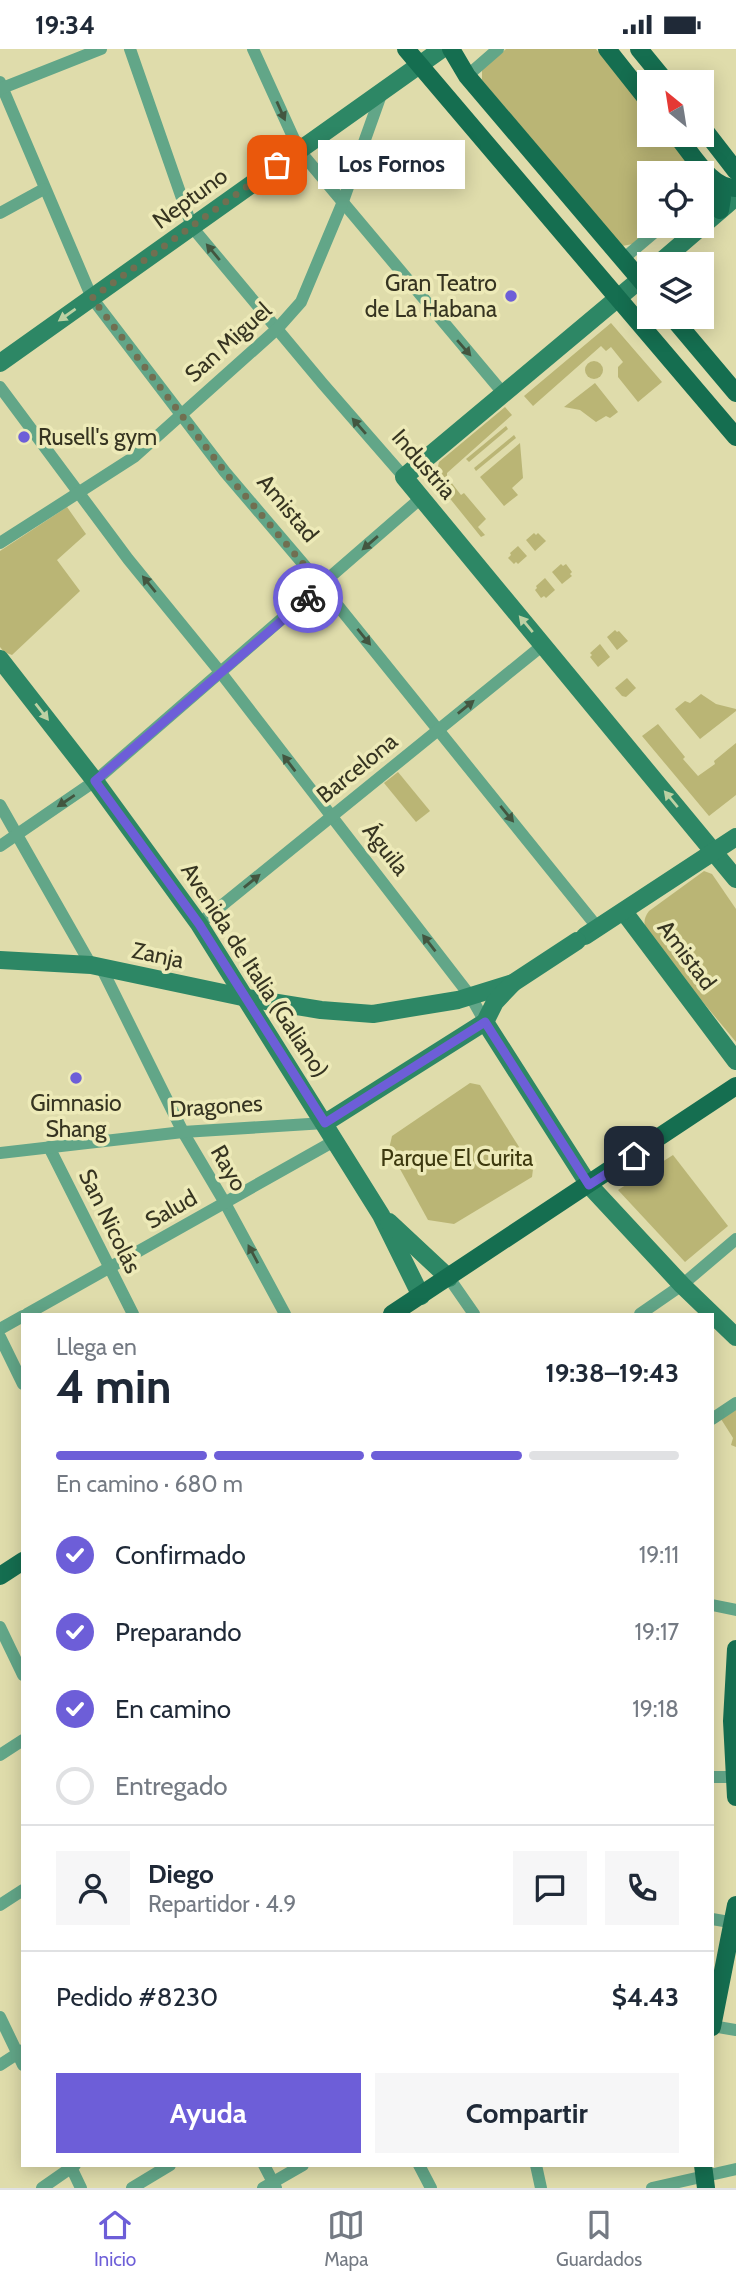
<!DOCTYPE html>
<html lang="es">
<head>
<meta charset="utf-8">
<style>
  body { margin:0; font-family:Cabin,sans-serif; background:#f6f6f7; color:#1f2937; height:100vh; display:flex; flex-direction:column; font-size:26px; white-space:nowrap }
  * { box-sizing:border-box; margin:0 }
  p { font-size:23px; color:#747a83 }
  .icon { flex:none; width:38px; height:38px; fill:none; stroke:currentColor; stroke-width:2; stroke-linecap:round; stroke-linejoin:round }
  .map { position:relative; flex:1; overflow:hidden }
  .drawer { position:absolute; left:21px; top:1264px; width:693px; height:854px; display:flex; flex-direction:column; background:#fff; border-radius:0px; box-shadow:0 4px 18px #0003 }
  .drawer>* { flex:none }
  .needle { width:46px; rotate:330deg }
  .tools { position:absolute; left:637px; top:21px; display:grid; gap:14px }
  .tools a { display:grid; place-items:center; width:77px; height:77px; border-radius:0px; background:#fff; box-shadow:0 4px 18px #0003; font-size:35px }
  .pin { position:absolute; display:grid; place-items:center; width:60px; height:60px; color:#fff; margin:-30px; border-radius:14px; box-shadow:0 4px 10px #0006 }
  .courier { position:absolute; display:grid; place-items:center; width:70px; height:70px; margin:-35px; border:5px solid #6d5ed8; border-radius:50%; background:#fff; color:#222; box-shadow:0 2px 9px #0007 }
  .bubble { position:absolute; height:49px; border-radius:0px; background:#fff; box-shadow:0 4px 18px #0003; font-size:23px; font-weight:700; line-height:49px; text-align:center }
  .overview em { font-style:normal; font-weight:700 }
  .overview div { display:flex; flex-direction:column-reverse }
  .overview { display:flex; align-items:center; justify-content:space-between; height:119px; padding:0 35px }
  h1 { font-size:46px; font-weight:700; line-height:52px }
  .bar { display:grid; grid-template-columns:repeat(4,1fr); gap:10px 7px; align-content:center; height:84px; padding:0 35px }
  .bar i { height:9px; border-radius:5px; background:#e0e1e3 }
  .bar .active { background:#6d5ed8 }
  .bar p { grid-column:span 4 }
  .line { display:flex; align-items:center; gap:18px; padding:0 35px; border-top:2px solid #e0e1e3 }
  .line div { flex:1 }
  .round { display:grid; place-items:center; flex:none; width:74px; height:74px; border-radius:0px; background:#f6f6f7 }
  ol { padding:0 35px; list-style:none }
  li { display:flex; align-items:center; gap:21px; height:77px }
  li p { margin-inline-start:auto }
  li .icon { padding:7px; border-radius:50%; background:#6d5ed8; color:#fff; stroke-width:4 }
  li:last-child { color:#747a83 }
  li i { width:38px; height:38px; border:4px solid #e0e1e3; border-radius:50% }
  .button { display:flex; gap:14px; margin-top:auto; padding:14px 35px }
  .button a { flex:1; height:80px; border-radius:0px; background:#6d5ed8; color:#fff; font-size:28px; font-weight:700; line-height:80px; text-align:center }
  .button a+a { background:#f6f6f7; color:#1f2937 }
  .status { display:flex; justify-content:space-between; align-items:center; height:49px; padding:0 35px; background:#fff; direction:ltr }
  .status svg { height:19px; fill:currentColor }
  .tabs { display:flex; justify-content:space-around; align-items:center; height:98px; border-top:2px solid #e0e1e3; background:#fff; font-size:19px; color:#747a83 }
  .tabs a { display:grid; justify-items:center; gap:4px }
  .tabs .active { color:#6d5ed8 }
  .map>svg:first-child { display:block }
</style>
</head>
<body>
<div class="status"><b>19:34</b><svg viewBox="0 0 49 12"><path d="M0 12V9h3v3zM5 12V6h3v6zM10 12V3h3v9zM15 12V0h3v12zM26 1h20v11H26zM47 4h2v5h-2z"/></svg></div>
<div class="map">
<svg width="736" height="2139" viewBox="0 0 736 2139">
  <rect width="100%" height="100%" fill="#dfdcab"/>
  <!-- green -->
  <g fill="#bab575">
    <path d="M 506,0 L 596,0 L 649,65 L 649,86 L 668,86 L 705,127 L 702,139 L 702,124 L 649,124 L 649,177 L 655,177 L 633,195 L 622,197 L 482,31 L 482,21 Z"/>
    <path d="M 611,274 L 662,333 L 638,353 L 618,328 L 618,318 L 623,313 L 611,298 L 606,302 L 601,297 L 533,357 L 524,347 Z"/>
    <circle cx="594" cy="321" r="9"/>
    <path d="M 595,334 L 618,363 L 610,369 L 606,367 L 596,373 L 580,361 L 564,358 Z"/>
    <path d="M 505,358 L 512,366 L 447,424 L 447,428 L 461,446 L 464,444 L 486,470 L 478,478 L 485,486 L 481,488 L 435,431 L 439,413 Z"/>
    <path d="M 506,377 L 508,380 L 469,413 L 466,410 Z"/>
    <path d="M 514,386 L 516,389 L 476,422 L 474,419 Z"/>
    <path d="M 520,394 L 523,429 L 512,439 L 518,446 L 504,457 L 480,428 Z"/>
    <path d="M 67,458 L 86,485 L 57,511 L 80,542 L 12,606 L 4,603 L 0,598 L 0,502 Z"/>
    <path d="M 534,484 L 536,486 L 538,484 L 546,492 L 535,502 L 526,491 Z"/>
    <path d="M 518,497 L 527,507 L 518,515 L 516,513 L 514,515 L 508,509 L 511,506 L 510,504 Z"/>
    <path d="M 561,515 L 563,517 L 566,515 L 572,523 L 570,525 L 572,527 L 562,535 L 552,523 Z"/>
    <path d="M 545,529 L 555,541 L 546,549 L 544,547 L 541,549 L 535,541 L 537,539 L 536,537 Z"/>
    <path d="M 615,581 L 617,583 L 619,582 L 628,592 L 617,601 L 607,588 Z"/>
    <path d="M 600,595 L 610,608 L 598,618 L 590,608 L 592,606 L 590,604 Z"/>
    <path d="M 627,629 L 636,639 L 626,648 L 622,647 L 615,639 Z"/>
    <path d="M 701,645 L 716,655 L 736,660 L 736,662 L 700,690 L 675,660 L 685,652 L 690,654 Z"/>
    <path d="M 658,675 L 685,708 L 683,710 L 698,727 L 715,715 L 714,712 L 736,694 L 736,746 L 709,767 L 642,687 Z"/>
    <path d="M 398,723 L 430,762 L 416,773 L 384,734 Z"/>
    <path d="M 704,822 L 712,825 L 736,860 L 736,993 L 649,888 C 644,878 642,871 649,862 Z"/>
    <path d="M 470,1034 L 480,1036 L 533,1120 L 532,1128 L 454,1175 L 428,1171 L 389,1100 L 392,1087 Z"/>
    <path d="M 673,1106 L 728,1177 L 685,1213 L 618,1141 Z"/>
    <path d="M 736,1360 L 736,1398 L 731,1396 L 733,1389 L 721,1370 Z"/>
  </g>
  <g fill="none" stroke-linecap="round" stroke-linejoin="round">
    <!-- street -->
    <g stroke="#62a688" stroke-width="12">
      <path d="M 130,0 L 192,178 L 323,335 L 404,428"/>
      <path d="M 253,0 L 299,101 L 503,344"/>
      <path d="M 467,27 L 498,0"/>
      <path d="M 0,33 L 92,249 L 225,423 L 322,537 L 598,879"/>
      <path d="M 0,40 L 101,0"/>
      <path d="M 702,143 L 714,132"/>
      <path d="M 0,164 L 44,140"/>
      <path d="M 623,210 L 662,177"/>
      <path d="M 0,338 L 128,510 L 221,624 L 471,948 L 485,973"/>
      <path d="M 0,494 L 134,408 L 277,280 L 301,253 L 342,155 L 382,43"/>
      <path d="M 0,756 L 91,916"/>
      <path d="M 0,797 L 95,732 L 421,449"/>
      <path d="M 199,875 L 543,596"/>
      <path d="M 101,918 L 183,1083 L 225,1154 L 285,1265"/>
      <path d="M 49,1098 L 133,1265"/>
      <path d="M 0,1104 L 183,1083 L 325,1074"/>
      <path d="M 449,1229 L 474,1265"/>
      <path d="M 27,1265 L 336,1091"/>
      <path d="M 640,1265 L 682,1236 L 736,1190"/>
      <path d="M 0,1280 L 23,1267"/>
      <path d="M 0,1288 L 23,1335"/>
      <path d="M 712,1370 L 736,1354"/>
      <path d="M 712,1556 L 736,1561"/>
      <path d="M 0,1578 L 23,1626"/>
      <path d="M 0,1706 L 23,1691"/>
      <path d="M 712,1728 L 736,1728"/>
      <path d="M 0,1856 L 23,1841"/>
      <path d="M 712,1870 L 736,1874"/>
      <path d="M 0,1968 L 23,2016"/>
      <path d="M 712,1977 L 736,1981"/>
      <path d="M 0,2016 L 23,2001"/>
      <path d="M 70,2116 L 81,2139"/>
      <path d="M 264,2116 L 276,2139"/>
      <path d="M 419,2116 L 431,2139"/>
      <path d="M 536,2116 L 541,2139"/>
      <path d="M 42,2139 L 75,2116"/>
      <path d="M 132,2139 L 170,2116"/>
      <path d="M 263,2139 L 303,2116"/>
      <path d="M 652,2139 L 736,2120"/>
    </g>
    <!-- secondary -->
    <g stroke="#2d8765" stroke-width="18">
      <path d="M 658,215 L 736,148"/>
      <path d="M 649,223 L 404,428 L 736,830"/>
      <path d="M 0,314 L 442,0"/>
      <path d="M 0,610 L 95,732 L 199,875 L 381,1166 L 421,1247"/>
      <path d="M 624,863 L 736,1012"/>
      <path d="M 585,887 L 736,788"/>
      <path d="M 0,911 L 91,916 L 247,949 L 321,961 L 373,965 L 458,951 L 513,934"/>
      <path d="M 485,973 L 589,1136 L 682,1236 L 736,1288"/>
      <path d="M 325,1074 L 485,973 L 495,953 L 513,934 L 577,892"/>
      <path d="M 389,1173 L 449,1229"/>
    </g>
    <!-- primary -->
    <g stroke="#156e50" stroke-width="18">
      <path d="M 406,0 L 736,388"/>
      <path d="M 451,0 L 467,27 L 649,241"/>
      <path d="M 607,0 L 649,53"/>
      <path d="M 639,0 L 666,33"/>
      <path d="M 702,78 L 736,122"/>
      <path d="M 676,86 C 692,104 710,140 736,139"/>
      <path d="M 714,132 L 722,149 L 720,161"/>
      <path d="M 672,268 L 736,344"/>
      <path d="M 392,1265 L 736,1037"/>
      <path d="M 0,1527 L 23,1512"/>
      <path d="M 736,1600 L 732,1672 L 736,1748"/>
      <path d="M 712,1978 L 736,1856"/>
      <path d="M 703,2116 L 706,2139"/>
    </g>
  </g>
  <!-- one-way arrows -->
  <defs><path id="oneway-solid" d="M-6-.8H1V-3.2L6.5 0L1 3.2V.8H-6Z" transform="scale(1.75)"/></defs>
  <g fill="#435640">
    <use href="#oneway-solid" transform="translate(281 62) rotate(66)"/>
    <use href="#oneway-solid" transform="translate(213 203) rotate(-130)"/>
    <use href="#oneway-solid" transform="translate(464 299) rotate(49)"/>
    <use href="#oneway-solid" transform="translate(359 377) rotate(-131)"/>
    <use href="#oneway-solid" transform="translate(370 494) rotate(139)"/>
    <use href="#oneway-solid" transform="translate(149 535) rotate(-129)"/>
    <use href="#oneway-solid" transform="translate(364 588) rotate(51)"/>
    <use href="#oneway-solid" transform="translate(466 658) rotate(-39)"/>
    <use href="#oneway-solid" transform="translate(289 714) rotate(-127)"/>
    <use href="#oneway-solid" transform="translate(66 752) rotate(146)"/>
    <use href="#oneway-solid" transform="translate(507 765) rotate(51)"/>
    <use href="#oneway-solid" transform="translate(252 832) rotate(-39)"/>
    <use href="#oneway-solid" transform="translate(429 894) rotate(-128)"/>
    <use href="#oneway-solid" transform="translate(253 1205) rotate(-118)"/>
  </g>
  <g fill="#bdd1a3">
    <use href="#oneway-solid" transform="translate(67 266) rotate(145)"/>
    <use href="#oneway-solid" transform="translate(526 575) rotate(-130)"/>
    <use href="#oneway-solid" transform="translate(42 663) rotate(52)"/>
    <use href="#oneway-solid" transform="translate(671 750) rotate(-130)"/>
  </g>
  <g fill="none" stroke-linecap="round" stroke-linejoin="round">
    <!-- done -->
    <path stroke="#716f51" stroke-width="7" stroke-dasharray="0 12.6" d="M 277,116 L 92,249 L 225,423 L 322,537 L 308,549"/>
    <!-- route -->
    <path stroke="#6d5ed8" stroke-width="9" d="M 308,549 L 95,732 L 199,875 L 325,1074 L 485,973 L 589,1136 L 634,1107"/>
  </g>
  <!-- markers -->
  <g fill="#6d5ed8" stroke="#edeab8" stroke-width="2.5">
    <circle cx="511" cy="247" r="7"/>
    <circle cx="24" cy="388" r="7"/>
    <circle cx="76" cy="1029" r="7"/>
  </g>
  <g text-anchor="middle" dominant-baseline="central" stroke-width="7" stroke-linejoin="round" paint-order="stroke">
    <!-- street labels -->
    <g font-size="23" fill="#363421" stroke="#edeab8">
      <text transform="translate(190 149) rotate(-36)">Neptuno</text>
      <text transform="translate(228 293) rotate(-42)">San Miguel</text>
      <text transform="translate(424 415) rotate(49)">Industria</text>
      <text transform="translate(288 459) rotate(50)">Amistad</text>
      <text transform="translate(357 719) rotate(-39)">Barcelona</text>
      <text transform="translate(386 800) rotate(52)">Águila</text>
      <text transform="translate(158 906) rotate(12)">Zanja</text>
      <text transform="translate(687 906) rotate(53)">Amistad</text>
      <text transform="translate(255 921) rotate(57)">Avenida de Italia (Galiano)</text>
      <text transform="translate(216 1057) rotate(-4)">Dragones</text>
      <text transform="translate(229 1119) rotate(60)">Rayo</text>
      <text transform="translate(171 1160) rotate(-30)">Salud</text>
      <text transform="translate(110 1172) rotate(64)">San Nicolás</text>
    </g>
    <!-- poi labels -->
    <g font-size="23" fill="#363421" stroke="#edeab8" text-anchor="end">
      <text x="497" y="234">Gran Teatro<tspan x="497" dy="26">de La Habana</tspan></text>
      <text x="38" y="388" text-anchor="start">Rusell's gym</text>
      <text x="76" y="1054" text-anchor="middle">Gimnasio<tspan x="76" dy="26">Shang</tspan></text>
    </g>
    <!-- park labels -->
    <g font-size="23" fill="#3d390e" stroke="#edeab8">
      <text x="457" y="1109">Parque El Curita</text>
    </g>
  </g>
</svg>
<div class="tools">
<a><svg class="needle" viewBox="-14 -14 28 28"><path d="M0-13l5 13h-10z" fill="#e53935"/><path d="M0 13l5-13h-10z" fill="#747a83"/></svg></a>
<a><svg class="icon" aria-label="locate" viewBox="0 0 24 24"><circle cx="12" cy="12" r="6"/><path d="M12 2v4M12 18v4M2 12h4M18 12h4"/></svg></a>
<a><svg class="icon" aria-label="layers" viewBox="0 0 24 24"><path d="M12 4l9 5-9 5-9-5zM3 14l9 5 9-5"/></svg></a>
</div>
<div class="pin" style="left:277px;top:116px;background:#ea580c"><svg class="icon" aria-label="bag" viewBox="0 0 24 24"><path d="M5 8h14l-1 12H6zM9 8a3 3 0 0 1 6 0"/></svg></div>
<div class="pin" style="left:634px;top:1107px;background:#1f2937"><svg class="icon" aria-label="home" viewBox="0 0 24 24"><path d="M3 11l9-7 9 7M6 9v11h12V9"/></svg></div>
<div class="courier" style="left:308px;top:549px"><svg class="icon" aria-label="bike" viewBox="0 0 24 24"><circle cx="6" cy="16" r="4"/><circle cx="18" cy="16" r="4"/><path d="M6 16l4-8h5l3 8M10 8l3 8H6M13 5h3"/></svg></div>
<div class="bubble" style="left:318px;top:91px;width:147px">Los Fornos</div>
<section class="drawer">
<div class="overview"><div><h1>4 min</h1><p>Llega en</p></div><em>19:38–19:43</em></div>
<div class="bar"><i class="active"></i><i class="active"></i><i class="active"></i><i></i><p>En camino · 680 m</p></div>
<ol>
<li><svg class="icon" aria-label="check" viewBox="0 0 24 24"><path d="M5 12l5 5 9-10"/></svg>Confirmado<p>19:11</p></li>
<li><svg class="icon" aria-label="check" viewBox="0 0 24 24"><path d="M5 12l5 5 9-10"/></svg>Preparando<p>19:17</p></li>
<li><svg class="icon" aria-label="check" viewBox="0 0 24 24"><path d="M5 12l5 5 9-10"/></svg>En camino<p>19:18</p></li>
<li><i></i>Entregado</li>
</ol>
<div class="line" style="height:126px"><a class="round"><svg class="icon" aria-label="person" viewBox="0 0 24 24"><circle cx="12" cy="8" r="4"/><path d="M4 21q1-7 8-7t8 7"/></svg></a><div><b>Diego</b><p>Repartidor · 4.9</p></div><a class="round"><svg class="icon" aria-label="chat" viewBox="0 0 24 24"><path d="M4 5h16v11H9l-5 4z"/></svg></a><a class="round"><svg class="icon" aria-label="phone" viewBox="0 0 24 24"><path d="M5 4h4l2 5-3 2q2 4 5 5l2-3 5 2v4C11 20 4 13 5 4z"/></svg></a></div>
<div class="line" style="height:91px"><div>Pedido #8230</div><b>$4.43</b></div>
<div class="button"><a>Ayuda</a><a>Compartir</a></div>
</section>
</div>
<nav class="tabs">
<a class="active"><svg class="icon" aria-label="home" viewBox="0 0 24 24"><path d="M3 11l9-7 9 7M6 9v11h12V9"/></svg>Inicio</a>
<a><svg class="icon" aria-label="map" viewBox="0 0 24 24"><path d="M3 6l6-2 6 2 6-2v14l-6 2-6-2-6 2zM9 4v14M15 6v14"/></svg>Mapa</a>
<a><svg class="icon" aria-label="saved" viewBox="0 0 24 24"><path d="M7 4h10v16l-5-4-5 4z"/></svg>Guardados</a>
</nav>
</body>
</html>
